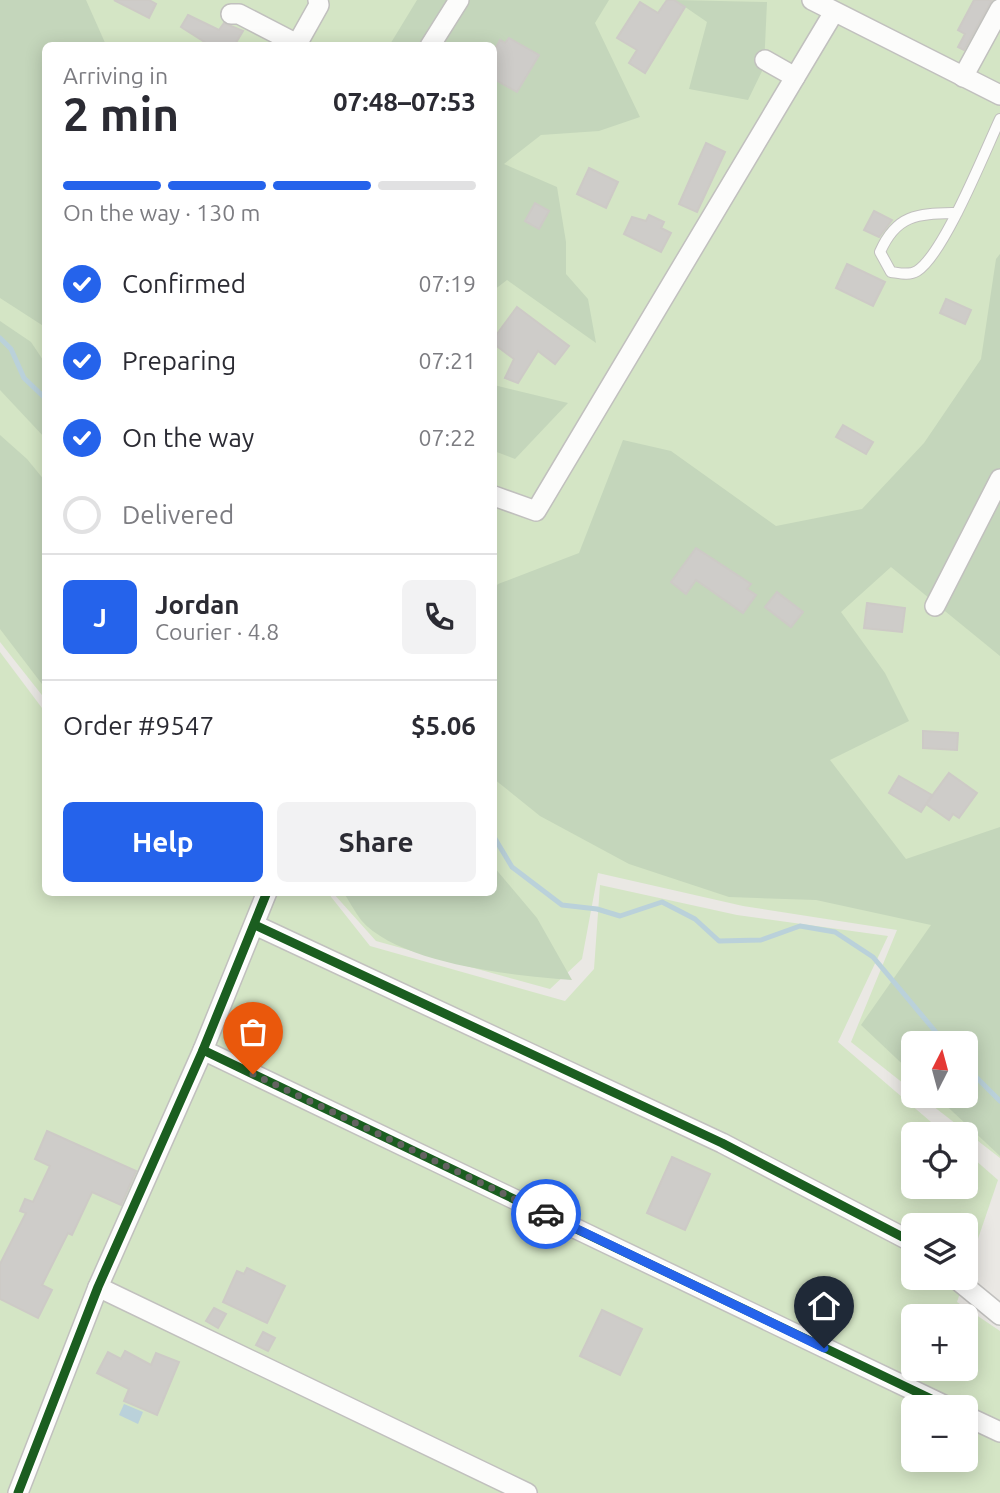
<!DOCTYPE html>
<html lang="en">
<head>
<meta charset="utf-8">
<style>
  body { margin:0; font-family:Ubuntu,sans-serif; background:#f2f2f3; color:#2b2b33; height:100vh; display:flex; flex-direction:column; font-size:26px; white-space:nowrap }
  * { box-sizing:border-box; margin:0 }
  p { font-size:23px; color:#7c7c81 }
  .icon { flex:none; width:38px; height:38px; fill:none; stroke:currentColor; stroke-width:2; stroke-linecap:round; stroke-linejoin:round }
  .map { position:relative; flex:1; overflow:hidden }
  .drawer { position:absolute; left:42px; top:42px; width:455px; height:854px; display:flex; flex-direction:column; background:#fff; border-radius:10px; box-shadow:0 4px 18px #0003 }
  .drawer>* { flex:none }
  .needle { width:46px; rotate:6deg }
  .tools { position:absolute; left:901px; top:1031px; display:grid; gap:14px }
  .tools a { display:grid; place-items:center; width:77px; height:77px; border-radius:10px; background:#fff; box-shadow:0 4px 18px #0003; font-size:35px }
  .pin { position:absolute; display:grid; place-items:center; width:60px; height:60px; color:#fff; margin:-72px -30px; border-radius:50% 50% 50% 0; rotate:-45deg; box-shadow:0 0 7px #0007 }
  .pin .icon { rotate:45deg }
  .courier { position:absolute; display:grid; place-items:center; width:70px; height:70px; margin:-35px; border:5px solid #2563eb; border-radius:50%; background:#fff; color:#222; box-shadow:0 2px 9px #0007 }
  .head em { font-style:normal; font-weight:600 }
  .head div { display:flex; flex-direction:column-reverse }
  .head { display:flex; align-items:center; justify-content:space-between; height:119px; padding:0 21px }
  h1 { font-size:46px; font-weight:600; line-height:52px }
  .bar { display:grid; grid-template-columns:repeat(4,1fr); gap:10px 7px; align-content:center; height:84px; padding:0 21px }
  .bar i { height:9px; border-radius:5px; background:#e1e1e2 }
  .bar .current { background:#2563eb }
  .bar p { grid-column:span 4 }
  .line { display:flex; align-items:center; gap:18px; padding:0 21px; border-top:2px solid #e1e1e2 }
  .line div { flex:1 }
  .round { display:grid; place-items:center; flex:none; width:74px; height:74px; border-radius:10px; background:#f2f2f3 }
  ol { padding:0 21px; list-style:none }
  li { display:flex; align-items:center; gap:21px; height:77px }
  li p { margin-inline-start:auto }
  li .icon { padding:7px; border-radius:50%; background:#2563eb; color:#fff; stroke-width:4 }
  li:last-child { color:#7c7c81 }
  li i { width:38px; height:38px; border:4px solid #e1e1e2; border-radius:50% }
  .primary-button { display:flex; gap:14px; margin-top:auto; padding:14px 21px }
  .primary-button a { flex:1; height:80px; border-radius:10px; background:#2563eb; color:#fff; font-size:28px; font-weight:600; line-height:80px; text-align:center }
  .primary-button a+a { background:#f2f2f3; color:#2b2b33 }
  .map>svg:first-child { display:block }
</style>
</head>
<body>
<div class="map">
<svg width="1000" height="1493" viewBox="0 0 1000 1493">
  <rect width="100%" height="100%" fill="#eae8e4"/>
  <!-- grass -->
  <g fill="#d4e5c5" fill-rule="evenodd">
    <path d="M 0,0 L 1000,0 L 1000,1158 L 920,1096 L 966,1096 L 966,1043 L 914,1043 L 913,1091 L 851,1042 L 897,930 L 743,906 L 598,873 L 582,959 L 550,989 L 376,941 L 333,893 L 494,892 L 494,46 L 46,46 L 45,699 L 0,642 Z"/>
    <path d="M 0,652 L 45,712 L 46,892 L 328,893 L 370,946 L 565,1001 L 594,969 L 600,885 L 737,915 L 888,936 L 838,1042 L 945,1134 L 914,1134 L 914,1186 L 966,1186 L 966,1152 L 998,1180 L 966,1274 L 966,1225 L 914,1225 L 914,1278 L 965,1278 L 957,1302 L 1000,1331 L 1000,1493 L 0,1493 ZM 914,1316 L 966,1316 L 966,1368 L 914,1368 ZM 914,1407 L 966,1407 L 966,1460 L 914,1460 Z"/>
  </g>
  <!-- forest -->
  <g fill="#c4d6bb">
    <path d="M 0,0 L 86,0 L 106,45 L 46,46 L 45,327 L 0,298 Z"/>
    <path d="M 417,0 L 609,0 L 595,23 L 640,117 L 599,131 L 541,135 L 504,164 L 557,187 L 566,242 L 566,274 L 588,299 L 596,343 L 507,280 L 494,290 L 494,46 L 389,46 Z"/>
    <path d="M 675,0 L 767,2 L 764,67 L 748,100 L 689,89 L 707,22 Z"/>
    <path d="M 1000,254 L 1000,656 L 891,567 L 841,612 L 885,673 L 909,721 L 830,760 L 906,859 L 1000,827 L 1000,1156 L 936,1096 L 966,1096 L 966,1043 L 914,1043 L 913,1074 L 861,1025 L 931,925 L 816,900 L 729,897 L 629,864 L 540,816 L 494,779 L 494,590 L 498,584 L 579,553 L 623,440 L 671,451 L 776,526 L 862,509 L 924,443 L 981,359 L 996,259 Z"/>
    <path d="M 0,321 L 31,342 L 45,363 L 45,438 L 0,390 Z"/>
    <path d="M 494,385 L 568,403 L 515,459 L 494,451 Z"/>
    <path d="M 0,435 L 27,459 L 45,481 L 45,688 L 0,629 Z"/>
    <path d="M 494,867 L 537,918 L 572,980 C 516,976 399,964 361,920 C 355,912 349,901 344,893 L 494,892 Z"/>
  </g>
  <!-- water -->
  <path fill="#bad1da" d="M 124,1404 L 143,1412 L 138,1424 L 119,1415 Z"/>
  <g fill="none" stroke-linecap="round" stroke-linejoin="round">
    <!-- stream -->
    <g stroke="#bad1da" stroke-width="5">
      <path d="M 0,338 L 11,349 L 24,378 L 46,399"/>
      <path d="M 494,837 L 512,867 L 562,905 L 597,909 L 620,916 L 662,902 L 695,919 L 719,941 L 761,940 L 800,926 L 835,932 L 873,957 L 945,1043"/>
      <path d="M 966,1067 L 1000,1101"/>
    </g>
  </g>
  <!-- building -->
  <g fill="#ceccc9" stroke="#cdcac6" stroke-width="2">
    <path d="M 114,0 L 149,0 L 156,4 L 149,18 Z"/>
    <path d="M 667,0 L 674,0 L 685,7 L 645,73 L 629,63 L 637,50 L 617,38 L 640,2 L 658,13 Z"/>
    <path d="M 974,0 L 992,0 L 964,50 L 958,47 L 965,34 L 958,30 Z"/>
    <path d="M 188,15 L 219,30 L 224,23 L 243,31 L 234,46 L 211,46 L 181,27 Z"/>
    <path d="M 509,38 L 539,55 L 517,92 L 494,79 L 494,51 L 500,40 L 505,43 Z"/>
    <path d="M 706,143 L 725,152 L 697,212 L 679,204 Z"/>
    <path d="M 589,168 L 618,182 L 606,208 L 577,194 Z"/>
    <path d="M 535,203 L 549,211 L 539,229 L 525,221 Z"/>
    <path d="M 874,211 L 892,220 L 879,237 L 864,230 Z"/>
    <path d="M 649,215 L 664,222 L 661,228 L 671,233 L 661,252 L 624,234 L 632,217 L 646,221 Z"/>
    <path d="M 847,264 L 885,282 L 873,306 L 836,288 Z"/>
    <path d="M 946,299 L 971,310 L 965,324 L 940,313 Z"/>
    <path d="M 517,307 L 569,346 L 555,364 L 538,351 L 518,383 L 505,378 L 514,359 L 494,344 L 494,338 Z"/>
    <path d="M 843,425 L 873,442 L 866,454 L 836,437 Z"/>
    <path d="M 696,548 L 751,584 L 747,589 L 756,595 L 743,613 L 696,580 L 686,594 L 671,582 Z"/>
    <path d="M 777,592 L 803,612 L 791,627 L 765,607 Z"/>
    <path d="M 867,603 L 905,608 L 902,632 L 864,628 Z"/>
    <path d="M 923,731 L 958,733 L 957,750 L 923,748 Z"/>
    <path d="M 949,773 L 977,793 L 959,818 L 953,814 L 949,820 L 926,804 Z"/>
    <path d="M 899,776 L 932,795 L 921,812 L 889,793 Z"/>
    <path d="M 47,1131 L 136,1171 L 121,1205 L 92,1192 L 72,1235 L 68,1233 L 42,1285 L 52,1290 L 38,1318 L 0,1299 L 0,1264 L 26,1213 L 20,1211 L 25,1199 L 33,1202 L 50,1166 L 35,1159 Z"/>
    <path d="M 672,1157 L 710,1174 L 685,1230 L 647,1213 Z"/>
    <path d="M 247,1268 L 285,1286 L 267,1323 L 223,1302 L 237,1271 L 244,1274 Z"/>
    <path d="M 214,1308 L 226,1314 L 218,1328 L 206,1321 Z"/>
    <path d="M 602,1310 L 642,1329 L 620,1375 L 580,1356 Z"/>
    <path d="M 263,1332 L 275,1338 L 268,1351 L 256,1345 Z"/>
    <path d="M 125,1351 L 151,1365 L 156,1353 L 179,1362 L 157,1415 L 124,1401 L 129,1389 L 97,1373 L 108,1352 L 121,1359 Z"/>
  </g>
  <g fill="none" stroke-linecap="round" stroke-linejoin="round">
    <defs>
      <path id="service" d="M 957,213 C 919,214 897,213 880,252 L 891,272 C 899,273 909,276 917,271 C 944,254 985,151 1000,119"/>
      <g id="minor">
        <path d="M 812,0 L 1000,95"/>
        <path d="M 231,14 L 239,14 L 297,44"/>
        <path d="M 296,46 L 319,5 L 318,0"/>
        <path d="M 430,46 L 459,0"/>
        <path d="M 765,60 L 795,77"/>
        <path d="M 963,77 L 1000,9"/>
        <path d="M 494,496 L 536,511 L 834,12"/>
        <path d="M 935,606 L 1000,479"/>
        <path d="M 255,925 L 722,1143 L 914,1243"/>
        <path d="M 203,1050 L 948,1407"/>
        <path d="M 955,1278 L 1000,1315"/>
        <path d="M 98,1287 L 527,1493"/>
        <path d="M 966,1416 L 1000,1432"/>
        <path d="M 18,1493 L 98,1287 L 203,1050 L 267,892"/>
      </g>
    </defs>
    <!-- service casing -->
    <use href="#service" stroke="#c1c0be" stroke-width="12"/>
    <!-- minor casing -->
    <use href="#minor" stroke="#c1c0be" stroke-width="22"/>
    <!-- service -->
    <use href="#service" stroke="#fcfcfb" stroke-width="10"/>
    <!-- minor -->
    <use href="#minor" stroke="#fcfcfb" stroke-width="19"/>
    <defs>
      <g id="cycleway">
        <path d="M 255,925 L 722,1143 L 914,1243"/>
        <path d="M 203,1050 L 948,1407"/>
        <path d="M 18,1493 L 98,1287 L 203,1050 L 267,892"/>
      </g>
    </defs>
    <!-- cycleway casing -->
    <use href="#cycleway" stroke="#fff" stroke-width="13"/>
    <!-- cycleway -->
    <use href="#cycleway" stroke="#1b5e20" stroke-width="9"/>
  </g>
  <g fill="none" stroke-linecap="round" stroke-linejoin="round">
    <!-- done -->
    <path stroke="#636361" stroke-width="7" stroke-dasharray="0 12.6" d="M 253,1074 L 546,1214"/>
    <!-- route -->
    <path stroke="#2563eb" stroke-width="9" d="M 546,1214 L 824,1348"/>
  </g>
</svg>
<div class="tools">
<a><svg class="needle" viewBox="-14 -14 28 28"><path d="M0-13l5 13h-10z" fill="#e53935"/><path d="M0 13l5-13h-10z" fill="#7c7c81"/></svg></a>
<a><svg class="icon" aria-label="locate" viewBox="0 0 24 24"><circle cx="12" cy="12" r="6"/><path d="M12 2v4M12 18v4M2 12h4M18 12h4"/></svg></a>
<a><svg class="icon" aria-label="layers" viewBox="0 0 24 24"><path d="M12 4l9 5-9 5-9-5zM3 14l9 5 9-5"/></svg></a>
<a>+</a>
<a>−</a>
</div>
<div class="pin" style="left:253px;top:1074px;background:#ea580c"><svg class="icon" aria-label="bag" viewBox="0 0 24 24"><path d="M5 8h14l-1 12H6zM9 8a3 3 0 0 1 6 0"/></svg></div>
<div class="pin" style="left:824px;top:1348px;background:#1f2937"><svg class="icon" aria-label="home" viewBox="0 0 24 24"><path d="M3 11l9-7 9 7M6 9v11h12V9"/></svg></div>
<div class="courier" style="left:546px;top:1214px"><svg class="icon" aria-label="car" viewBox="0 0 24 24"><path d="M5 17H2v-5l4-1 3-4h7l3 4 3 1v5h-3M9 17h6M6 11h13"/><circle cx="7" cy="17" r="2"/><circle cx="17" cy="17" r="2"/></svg></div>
<section class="drawer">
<div class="head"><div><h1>2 min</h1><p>Arriving in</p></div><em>07:48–07:53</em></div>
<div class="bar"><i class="current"></i><i class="current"></i><i class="current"></i><i></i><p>On the way · 130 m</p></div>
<ol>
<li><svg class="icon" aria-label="check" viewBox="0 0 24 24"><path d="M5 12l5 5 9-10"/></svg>Confirmed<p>07:19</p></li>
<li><svg class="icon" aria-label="check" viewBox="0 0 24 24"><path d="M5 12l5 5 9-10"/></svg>Preparing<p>07:21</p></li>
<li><svg class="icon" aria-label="check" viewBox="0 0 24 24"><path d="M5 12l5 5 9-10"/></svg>On the way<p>07:22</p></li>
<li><i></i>Delivered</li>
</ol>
<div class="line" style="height:126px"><b class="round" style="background:#2563eb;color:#fff">J</b><div><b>Jordan</b><p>Courier · 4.8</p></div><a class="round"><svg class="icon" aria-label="phone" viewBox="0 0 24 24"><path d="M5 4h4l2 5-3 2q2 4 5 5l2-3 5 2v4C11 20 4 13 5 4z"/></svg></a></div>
<div class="line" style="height:91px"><div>Order #9547</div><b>$5.06</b></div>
<div class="primary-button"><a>Help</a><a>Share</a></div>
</section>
</div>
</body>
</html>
